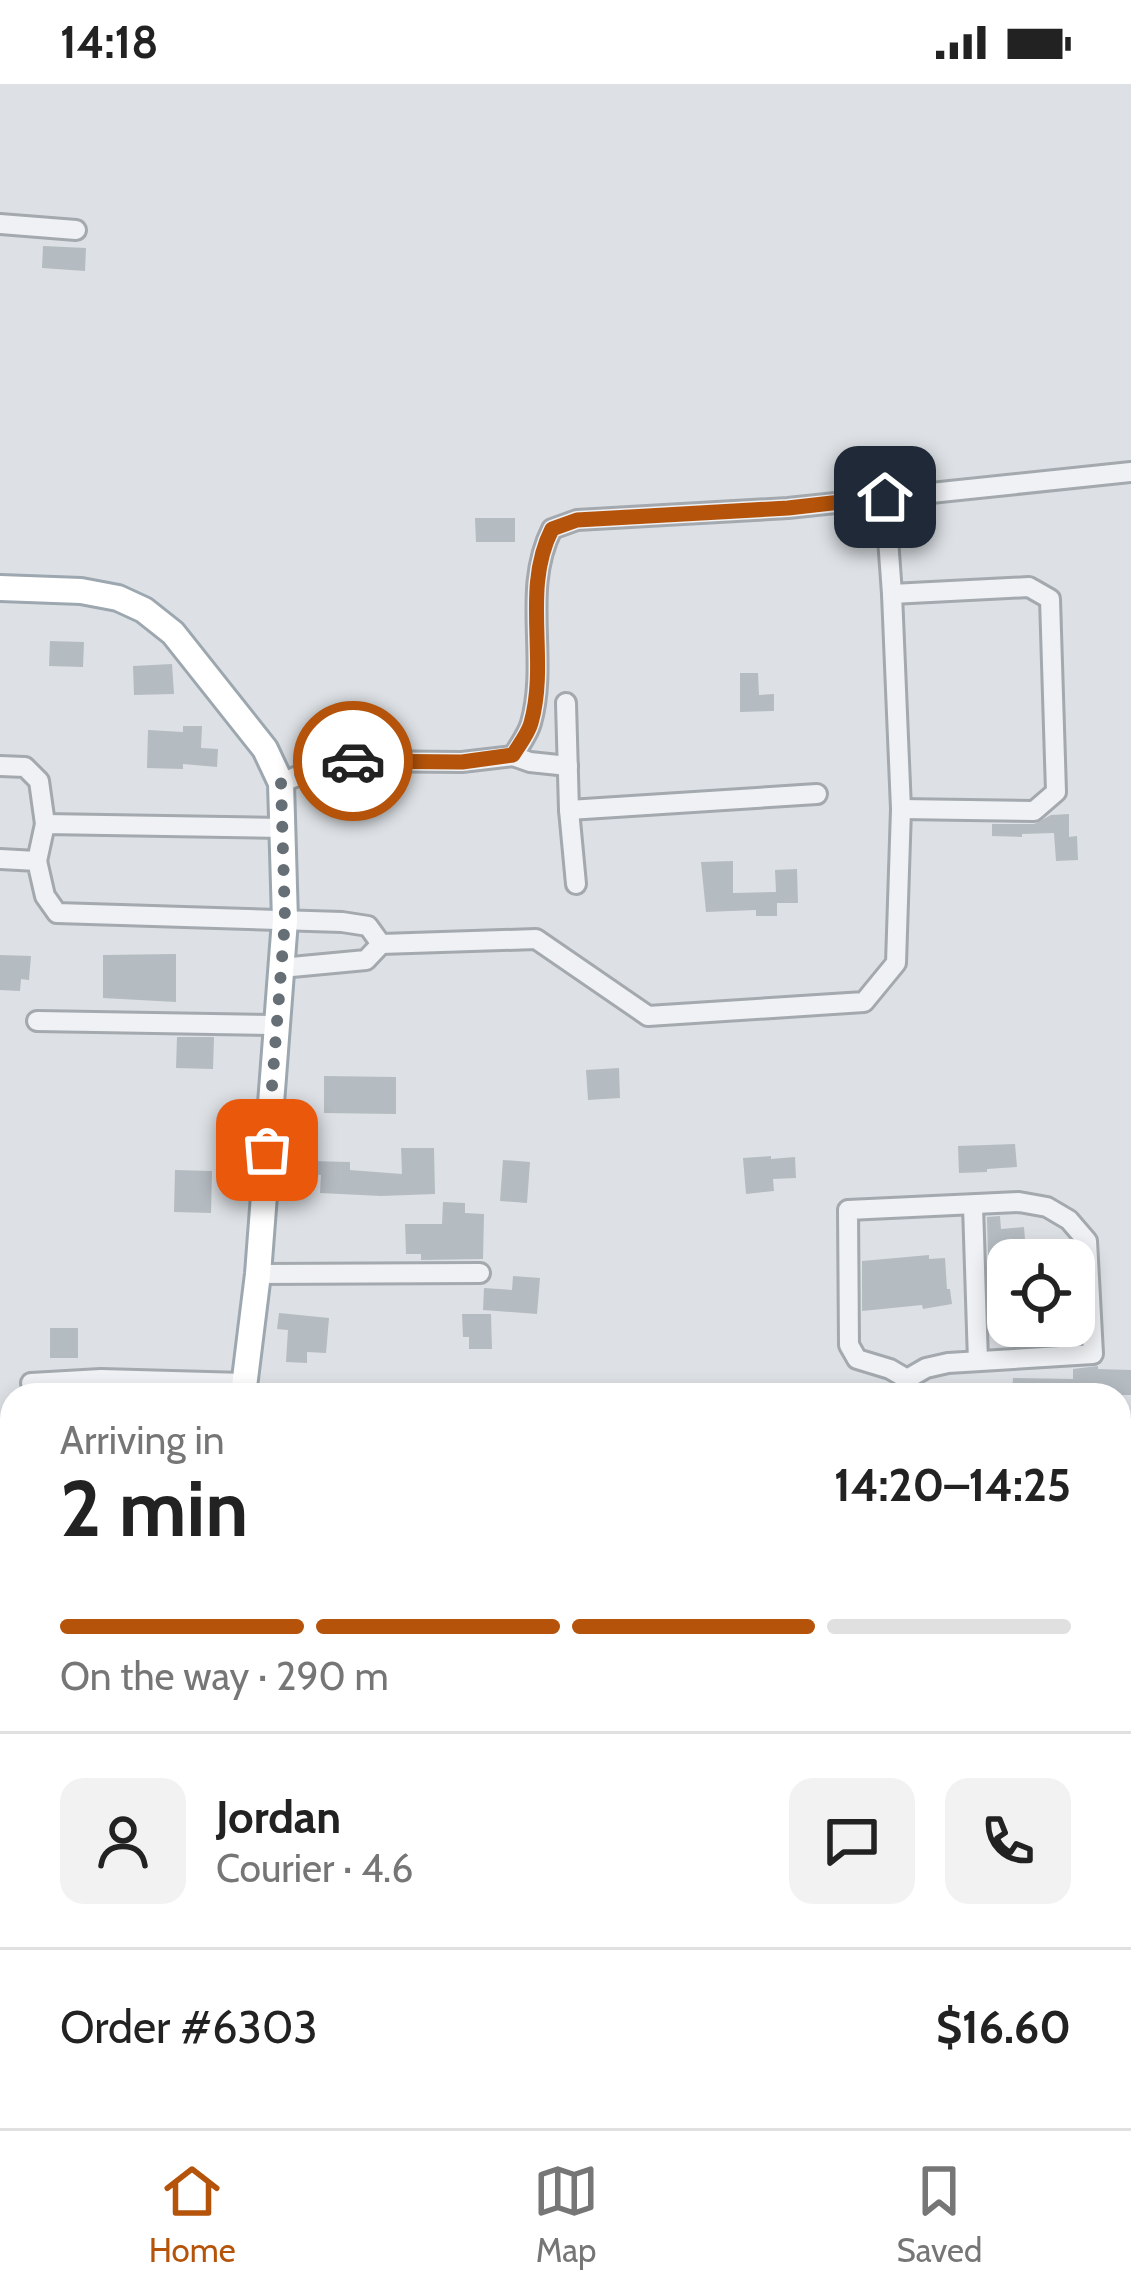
<!DOCTYPE html>
<html lang="en">
<head>
<meta charset="utf-8">
<style>
  body { margin:0; font-family:Cabin,sans-serif; background:#f2f2f2; color:#222; height:100vh; display:flex; flex-direction:column; font-size:45px; white-space:nowrap }
  * { box-sizing:border-box; margin:0 }
  p { font-size:39px; color:#767676 }
  .icon { flex:none; width:66px; height:66px; fill:none; stroke:currentColor; stroke-width:2; stroke-linecap:round; stroke-linejoin:round }
  .map { position:relative; flex:1; overflow:hidden }
  .sheet { position:absolute; left:0px; top:1299px; width:1131px; height:747px; display:flex; flex-direction:column; background:#fff; border-radius:36px 36px 0 0; box-shadow:0 6px 18px #0003 }
  .sheet>* { flex:none }
  .fabs { position:absolute; left:987px; top:1155px; display:grid; gap:24px }
  .fabs a { display:grid; place-items:center; width:108px; height:108px; border-radius:24px; background:#fff; box-shadow:0 6px 18px #0003; font-size:60px }
  .pin { position:absolute; display:grid; place-items:center; width:102px; height:102px; color:#fff; margin:-51px; border-radius:24px; box-shadow:0 6px 18px #0006 }
  .courier { position:absolute; display:grid; place-items:center; width:120px; height:120px; margin:-60px; border:9px solid #b45309; border-radius:50%; background:#fff; color:#222; box-shadow:0 3px 15px #0007 }
  .overview em { font-style:normal; font-weight:700 }
  .overview div { display:flex; flex-direction:column-reverse }
  .overview { display:flex; align-items:center; justify-content:space-between; height:204px; padding:0 60px }
  h1 { font-size:78px; font-weight:700; line-height:90px }
  .bar { display:grid; grid-template-columns:repeat(4,1fr); gap:18px 12px; align-content:center; height:144px; padding:0 60px }
  .bar i { height:15px; border-radius:9px; background:#e0e0e0 }
  .bar .current { background:#b45309 }
  .bar p { grid-column:span 4 }
  .line { display:flex; align-items:center; gap:30px; padding:0 60px; border-top:3px solid #e0e0e0 }
  .line div { flex:1 }
  .round { display:grid; place-items:center; flex:none; width:126px; height:126px; border-radius:24px; background:#f2f2f2 }
  .status { display:flex; justify-content:space-between; align-items:center; height:84px; padding:0 60px; background:#fff; direction:ltr }
  .status svg { height:33px; fill:currentColor }
  .tabs { display:flex; justify-content:space-around; align-items:center; height:168px; border-top:3px solid #e0e0e0; background:#fff; font-size:33px; color:#767676 }
  .tabs a { display:grid; justify-items:center; gap:6px }
  .tabs .current { color:#b45309 }
  .map>svg:first-child { display:block }
</style>
</head>
<body>
<div class="status"><b>14:18</b><svg viewBox="0 0 49 12"><path d="M0 12V9h3v3zM5 12V6h3v6zM10 12V3h3v9zM15 12V0h3v12zM26 1h20v11H26zM47 4h2v5h-2z"/></svg></div>
<div class="map">
<svg width="1131" height="2044" viewBox="0 0 1131 2044">
  <rect width="100%" height="100%" fill="#dde1e5"/>
  <!-- water -->
  <path fill="#9bb3c2" d="M 0,1616 L 12,1617 L 12,1843 L 0,1842 Z"/>
  <!-- building -->
  <g fill="#b4bbc1">
    <path d="M 43,162 L 86,164 L 85,187 L 42,184 Z"/>
    <path d="M 475,434 L 515,434 L 515,458 L 476,458 Z"/>
    <path d="M 50,557 L 84,558 L 83,583 L 49,582 Z"/>
    <path d="M 172,580 L 174,610 L 134,611 L 133,582 Z"/>
    <path d="M 740,589 L 758,589 L 759,611 L 774,610 L 774,627 L 740,628 Z"/>
    <path d="M 183,642 L 202,642 L 201,664 L 218,665 L 217,683 L 183,680 L 183,685 L 147,684 L 148,646 L 183,648 Z"/>
    <path d="M 1069,730 L 1069,753 L 1077,752 L 1078,776 L 1056,777 L 1054,749 L 1022,750 L 1022,753 L 992,752 L 992,740 L 1034,740 L 1051,731 Z"/>
    <path d="M 733,777 L 733,809 L 776,808 L 775,786 L 797,785 L 798,819 L 777,819 L 777,832 L 756,832 L 756,826 L 706,828 L 701,778 Z"/>
    <path d="M 176,870 L 176,918 L 103,914 L 103,871 Z"/>
    <path d="M 0,871 L 31,872 L 29,896 L 21,895 L 20,907 L 0,906 Z"/>
    <path d="M 177,953 L 214,953 L 213,985 L 176,984 Z"/>
    <path d="M 619,984 L 620,1014 L 588,1016 L 586,986 Z"/>
    <path d="M 324,992 L 396,993 L 396,1030 L 324,1029 Z"/>
    <path d="M 285,1059 L 312,1061 L 311,1077 L 350,1078 L 350,1086 L 402,1090 L 401,1064 L 434,1064 L 435,1110 L 381,1112 L 320,1109 L 321,1091 L 283,1088 Z"/>
    <path d="M 1015,1060 L 1017,1083 L 987,1085 L 987,1088 L 959,1089 L 958,1062 Z"/>
    <path d="M 771,1072 L 771,1075 L 795,1073 L 796,1094 L 773,1095 L 774,1107 L 746,1110 L 743,1074 Z"/>
    <path d="M 503,1076 L 530,1078 L 527,1119 L 500,1117 Z"/>
    <path d="M 175,1086 L 212,1087 L 211,1129 L 174,1128 Z"/>
    <path d="M 443,1118 L 465,1119 L 465,1129 L 484,1130 L 483,1175 L 421,1176 L 421,1170 L 406,1170 L 405,1140 L 442,1140 Z"/>
    <path d="M 1000,1132 L 1001,1145 L 1024,1143 L 1026,1168 L 988,1171 L 987,1133 Z"/>
    <path d="M 929,1171 L 929,1175 L 945,1174 L 947,1205 L 950,1205 L 952,1220 L 923,1225 L 922,1221 L 862,1227 L 862,1177 Z"/>
    <path d="M 513,1192 L 540,1194 L 537,1230 L 483,1226 L 484,1204 L 512,1206 Z"/>
    <path d="M 279,1229 L 329,1234 L 326,1269 L 307,1268 L 307,1279 L 286,1278 L 288,1246 L 277,1245 Z"/>
    <path d="M 462,1230 L 491,1230 L 492,1265 L 469,1265 L 469,1253 L 463,1253 Z"/>
    <rect x="50" y="1244" width="28" height="30"/>
    <path d="M 1098,1282 L 1098,1285 L 1131,1286 L 1131,1311 L 1012,1311 L 1013,1294 L 1073,1295 L 1073,1285 Z"/>
  </g>
  <g fill="none" stroke-linecap="round" stroke-linejoin="round">
    <defs>
      <g id="minor">
        <path d="M 0,140 L 76,146"/>
        <path d="M 892,510 L 1029,503 L 1050,515 L 1056,708 L 1034,727 L 901,725"/>
        <path d="M 566,619 L 569,726 L 576,800"/>
        <path d="M 513,672 L 530,678 L 568,682"/>
        <path d="M 0,682 L 25,683 L 39,697 L 45,740"/>
        <path d="M 281,699 L 326,680 L 353,677 L 462,678 L 513,672 C 519,662 528,650 531,639 C 549,575 521,506 552,445 L 577,436 L 788,424 L 1131,388"/>
        <path d="M 569,726 L 817,710"/>
        <path d="M 0,775 L 37,777 L 45,812 L 57,829 L 342,838 L 368,842 L 381,860 L 366,876 L 281,884"/>
        <path d="M 37,777 L 45,740 L 282,744"/>
        <path d="M 381,860 L 536,855 L 648,932 L 864,918 L 896,879 L 901,725 L 892,510 L 885,413"/>
        <path d="M 37,937 L 276,941"/>
        <path d="M 973,1122 L 978,1277"/>
        <path d="M 258,1190 L 480,1189"/>
        <path d="M 31,1299 L 101,1295 L 244,1299"/>
        <path d="M 906,1311 L 907,1295 L 926,1284 L 948,1279 L 1093,1270 L 1087,1157 L 1069,1136 L 1047,1123 L 1019,1118 L 848,1126 L 849,1261 L 857,1275 L 890,1285 L 907,1295"/>
        <path d="M 1119,1345 L 1131,1345"/>
        <path d="M 0,1410 L 12,1408"/>
        <path d="M 1119,1723 L 1131,1722"/>
        <path d="M 0,1972 L 12,1973"/>
        <path d="M 111,2034 L 122,2036"/>
        <path d="M 721,2034 L 823,2044"/>
        <path d="M 51,2044 L 53,2034"/>
        <path d="M 429,2044 L 430,2034"/>
        <path d="M 624,2044 L 625,2034"/>
        <path d="M 911,2044 L 919,2034"/>
      </g>
      <g id="major">
        <path d="M 0,504 L 81,507 L 118,514 L 144,526 L 173,549 L 265,665 L 281,699 L 285,836 L 258,1190 L 243,1311"/>
        <path d="M 0,1464 L 12,1463"/>
      </g>
    </defs>
    <!-- minor casing -->
    <use href="#minor" stroke="#a3a9ae" stroke-width="24"/>
    <!-- major casing -->
    <use href="#major" stroke="#9da7af" stroke-width="30"/>
    <!-- minor -->
    <use href="#minor" stroke="#eff1f4" stroke-width="18"/>
    <!-- major -->
    <use href="#major" stroke="#fff" stroke-width="24"/>
  </g>
  <g fill="none" stroke-linecap="round" stroke-linejoin="round">
    <!-- done -->
    <path stroke="#676f76" stroke-width="12" stroke-dasharray="0 21.6" d="M 267,1066 L 285,836 L 281,699 L 326,680 L 353,677"/>
    <!-- route -->
    <path stroke="#b45309" stroke-width="15" d="M 353,677 L 462,678 L 513,671 C 519,661 528,650 531,639 C 549,575 521,506 552,445 L 577,436 L 788,424 L 885,413"/>
  </g>
</svg>
<div class="fabs">
<a><svg class="icon" aria-label="locate" viewBox="0 0 24 24"><circle cx="12" cy="12" r="6"/><path d="M12 2v4M12 18v4M2 12h4M18 12h4"/></svg></a>
</div>
<div class="pin" style="left:267px;top:1066px;background:#ea580c"><svg class="icon" aria-label="bag" viewBox="0 0 24 24"><path d="M5 8h14l-1 12H6zM9 8a3 3 0 0 1 6 0"/></svg></div>
<div class="pin" style="left:885px;top:413px;background:#1f2937"><svg class="icon" aria-label="home" viewBox="0 0 24 24"><path d="M3 11l9-7 9 7M6 9v11h12V9"/></svg></div>
<div class="courier" style="left:353px;top:677px"><svg class="icon" aria-label="car" viewBox="0 0 24 24"><path d="M5 17H2v-5l4-1 3-4h7l3 4 3 1v5h-3M9 17h6M6 11h13"/><circle cx="7" cy="17" r="2"/><circle cx="17" cy="17" r="2"/></svg></div>
<section class="sheet">
<div class="overview"><div><h1>2 min</h1><p>Arriving in</p></div><em>14:20–14:25</em></div>
<div class="bar"><i class="current"></i><i class="current"></i><i class="current"></i><i></i><p>On the way · 290 m</p></div>
<div class="line" style="height:216px"><a class="round"><svg class="icon" aria-label="person" viewBox="0 0 24 24"><circle cx="12" cy="8" r="4"/><path d="M4 21q1-7 8-7t8 7"/></svg></a><div><b>Jordan</b><p>Courier · 4.6</p></div><a class="round"><svg class="icon" aria-label="chat" viewBox="0 0 24 24"><path d="M4 5h16v11H9l-5 4z"/></svg></a><a class="round"><svg class="icon" aria-label="phone" viewBox="0 0 24 24"><path d="M5 4h4l2 5-3 2q2 4 5 5l2-3 5 2v4C11 20 4 13 5 4z"/></svg></a></div>
<div class="line" style="height:156px"><div>Order #6303</div><b>$16.60</b></div>
</section>
</div>
<nav class="tabs">
<a class="current"><svg class="icon" aria-label="home" viewBox="0 0 24 24"><path d="M3 11l9-7 9 7M6 9v11h12V9"/></svg>Home</a>
<a><svg class="icon" aria-label="map" viewBox="0 0 24 24"><path d="M3 6l6-2 6 2 6-2v14l-6 2-6-2-6 2zM9 4v14M15 6v14"/></svg>Map</a>
<a><svg class="icon" aria-label="saved" viewBox="0 0 24 24"><path d="M7 4h10v16l-5-4-5 4z"/></svg>Saved</a>
</nav>
</body>
</html>
